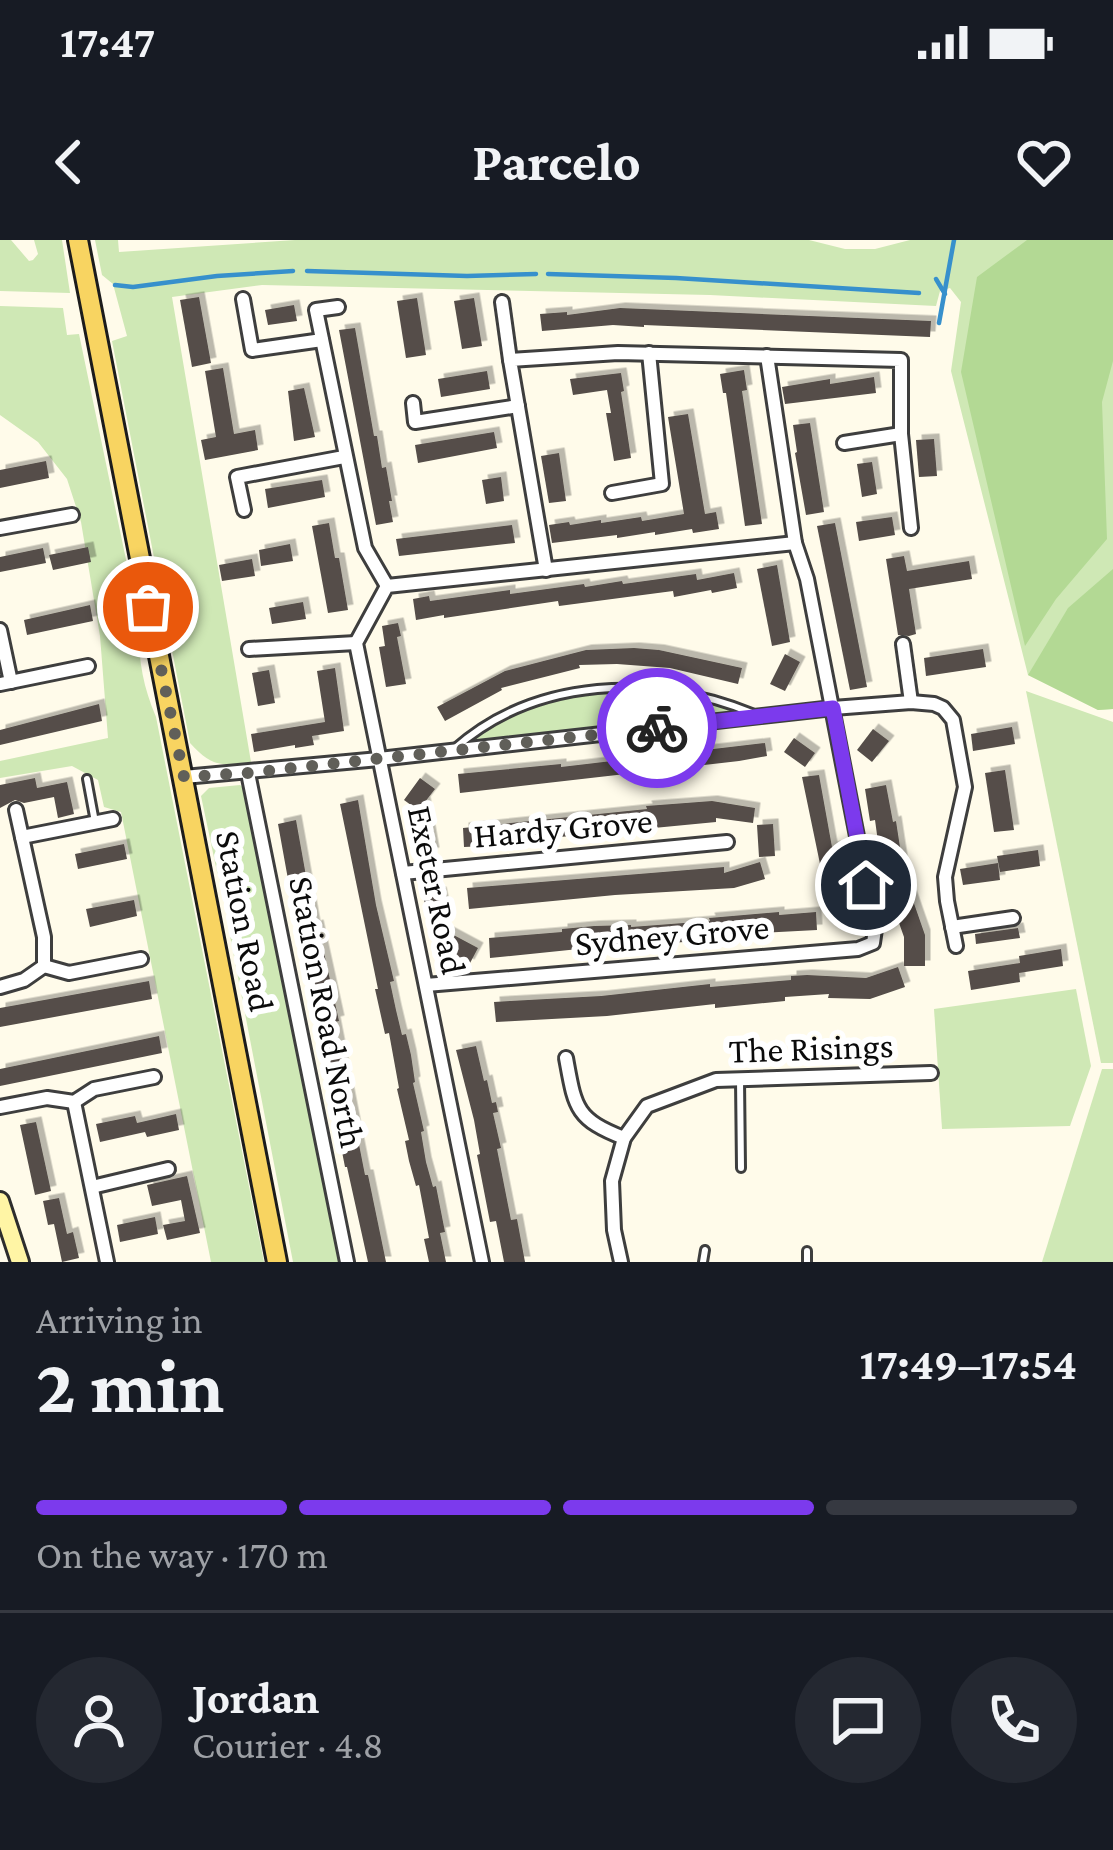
<!DOCTYPE html>
<html lang="en">
<head>
<meta charset="utf-8">
<style>
  body { margin:0; font-family:"Crimson Pro",serif; background:#242831; color:#f1f3f6; height:100vh; display:flex; flex-direction:column; font-size:45px; white-space:nowrap }
  * { box-sizing:border-box; margin:0 }
  p { font-size:39px; color:#9ea1a6 }
  .icon { flex:none; width:66px; height:66px; fill:none; stroke:currentColor; stroke-width:2; stroke-linecap:round; stroke-linejoin:round }
  .map { position:relative; height:1022px; overflow:hidden }
  .panel { display:flex; flex-direction:column; background:#171b24; flex:1 }
  .panel>* { flex:none }
  .pin { position:absolute; display:grid; place-items:center; width:102px; height:102px; color:#fff; margin:-51px; border:6px solid #fff; border-radius:50%; box-shadow:0 3px 12px #0007 }
  .courier { position:absolute; display:grid; place-items:center; width:120px; height:120px; margin:-60px; border:9px solid #7c3aed; border-radius:50%; background:#fff; color:#222; box-shadow:0 3px 15px #0007 }
  .headline em { font-style:normal; font-weight:700 }
  .headline div { display:flex; flex-direction:column-reverse }
  .headline { display:flex; align-items:center; justify-content:space-between; height:204px; padding:0 36px }
  h1 { font-size:78px; font-weight:700; line-height:90px }
  .bar { display:grid; grid-template-columns:repeat(4,1fr); gap:18px 12px; align-content:center; height:144px; padding:0 36px }
  .bar i { height:15px; border-radius:9px; background:#363941 }
  .bar .active { background:#7c3aed }
  .bar p { grid-column:span 4 }
  .line { display:flex; align-items:center; gap:30px; padding:0 36px; border-top:3px solid #363941 }
  .line div { flex:1 }
  .round { display:grid; place-items:center; flex:none; width:126px; height:126px; border-radius:63px; background:#242831 }
  .status { display:flex; justify-content:space-between; align-items:center; height:84px; padding:0 60px; background:#171b24; direction:ltr }
  .status svg { height:33px; fill:currentColor }
  header { display:flex; justify-content:space-between; align-items:center; height:156px; padding:0 36px; background:#171b24; font-size:54px; font-weight:700 }
  .map>svg:first-child { display:block }
</style>
</head>
<body>
<div class="status"><b>17:47</b><svg viewBox="0 0 49 12"><path d="M0 12V9h3v3zM5 12V6h3v6zM10 12V3h3v9zM15 12V0h3v12zM26 1h20v11H26zM47 4h2v5h-2z"/></svg></div>
<header><svg class="icon" aria-label="back" viewBox="0 0 24 24"><path d="M15 5l-7 7 7 7"/></svg>Parcelo<svg class="icon" aria-label="heart" viewBox="0 0 24 24"><path d="M12 20l-8-8c-3-5 5-10 8-4 3-6 11-1 8 4z"/></svg></header>
<div class="map">
<svg width="1113" height="1022" viewBox="0 0 1113 1022">
  <defs>
    <filter id="shadow"><feDropShadow dx="5.5" dy="-5.5" stdDeviation="0" flood-color="#0004"/></filter>
  </defs>
  <rect width="100%" height="100%" fill="#fffbea"/>
  <!-- green -->
  <g fill="#cfe8b5">
    <path d="M 0,0 L 11,0 L 29,21 L 33,20 L 38,14 L 34,0 L 62,0 L 70,53 L 0,51 Z"/>
    <path d="M 95,0 L 118,0 L 119,12 L 295,0 L 809,0 L 845,9 L 875,9 L 910,0 L 1113,0 L 1113,469 L 1098,470 L 1028,435 L 951,131 L 961,62 L 950,48 L 940,51 L 936,66 L 710,55 L 262,45 L 172,57 L 251,522 C 221,527 211,526 190,503 L 112,101 L 127,96 L 113,44 L 102,35 Z"/>
    <path d="M 0,66 L 63,68 L 67,95 L 79,94 L 139,382 C 138,417 142,444 156,477 L 264,1022 L 211,1022 L 121,572 L 104,567 L 98,540 L 72,526 L 0,538 L 0,521 L 108,498 L 100,396 L 81,282 L 67,239 L 38,202 L 0,175 Z"/>
    <path d="M 595,451 L 685,455 L 727,466 L 729,471 L 725,477 L 466,503 C 500,474 552,459 595,451 Z"/>
    <path d="M 1026,451 L 1113,482 L 1113,823 L 1101,823 Z"/>
    <path d="M 240,545 L 247,551 L 341,1022 L 293,1022 L 230,696 L 231,670 L 217,632 L 201,556 L 209,548 Z"/>
    <path d="M 1076,749 L 1091,826 L 1070,886 L 942,889 L 934,769 Z"/>
    <path d="M 1102,829 L 1113,829 L 1113,1022 L 1042,1022 Z"/>
  </g>
  <!-- forest -->
  <g fill="#b3d994">
    <path d="M 1027,0 L 1113,0 L 1113,121 L 1102,162 L 1107,299 L 1056,359 L 1025,406 L 961,132 L 977,37 Z"/>
    <path d="M 1113,329 L 1113,469 L 1098,470 L 1028,435 L 1068,368 Z"/>
  </g>
  <g fill="none" stroke-linecap="round" stroke-linejoin="round">
    <!-- stream -->
    <g stroke="#3790cc" stroke-width="4.5">
      <path d="M 307,31 L 467,36 L 536,34"/>
      <path d="M 548,34 L 676,38 L 919,53"/>
      <path d="M 936,39 L 945,54"/>
      <path d="M 115,45 L 133,47 L 217,36 L 293,31"/>
      <path d="M 939,83 L 954,0"/>
    </g>
  </g>
  <!-- building -->
  <g fill="#544d48" filter="url(#shadow)">
    <path d="M 199,57 L 211,123 L 192,127 L 180,60 Z"/>
    <path d="M 417,58 L 426,115 L 406,118 L 397,61 Z"/>
    <path d="M 474,58 L 482,106 L 462,109 L 454,61 Z"/>
    <path d="M 294,65 L 297,81 L 268,85 L 265,70 Z"/>
    <path d="M 620,68 L 931,81 L 930,97 L 644,85 L 644,87 L 613,85 L 542,91 L 540,74 L 567,72 L 567,75 Z"/>
    <path d="M 355,88 L 374,196 L 377,196 L 382,228 L 386,227 L 392,261 L 389,261 L 393,282 L 376,285 L 339,90 Z"/>
    <path d="M 223,128 L 234,194 L 255,190 L 258,210 L 205,220 L 201,200 L 216,197 L 205,131 Z"/>
    <path d="M 744,130 L 747,150 L 742,151 L 762,284 L 745,286 L 726,153 L 723,153 L 720,134 Z"/>
    <path d="M 487,131 L 490,149 L 441,157 L 438,139 Z"/>
    <path d="M 621,133 L 624,151 L 621,152 L 631,218 L 614,221 L 606,173 L 611,173 L 607,150 L 573,155 L 570,139 Z"/>
    <path d="M 874,137 L 876,153 L 785,164 L 782,147 L 830,139 L 830,144 Z"/>
    <path d="M 304,148 L 315,197 L 294,201 L 288,151 Z"/>
    <path d="M 688,174 L 705,274 L 716,272 L 719,289 L 693,293 L 692,289 L 655,295 L 655,292 L 617,298 L 617,295 L 552,303 L 549,285 L 569,282 L 570,285 L 601,280 L 601,283 L 641,277 L 642,281 L 684,274 L 668,177 Z"/>
    <path d="M 810,183 L 824,272 L 806,275 L 795,213 L 797,212 L 793,185 Z"/>
    <path d="M 494,192 L 497,208 L 418,223 L 415,205 Z"/>
    <path d="M 934,199 L 937,236 L 919,237 L 916,200 Z"/>
    <path d="M 559,213 L 566,261 L 549,263 L 541,216 Z"/>
    <path d="M 46,221 L 49,238 L 0,248 L 0,230 Z"/>
    <path d="M 872,222 L 877,254 L 862,257 L 857,224 Z"/>
    <path d="M 501,237 L 504,261 L 486,264 L 482,240 Z"/>
    <path d="M 322,240 L 325,257 L 268,268 L 265,249 Z"/>
    <path d="M 892,277 L 895,295 L 859,301 L 856,282 Z"/>
    <path d="M 329,283 L 335,318 L 339,318 L 348,370 L 328,373 L 312,286 Z"/>
    <path d="M 835,283 L 867,447 L 850,450 L 817,286 Z"/>
    <path d="M 512,285 L 515,303 L 399,316 L 396,299 Z"/>
    <path d="M 290,304 L 293,321 L 261,326 L 259,310 Z"/>
    <path d="M 88,307 L 91,322 L 53,330 L 49,315 Z"/>
    <path d="M 43,308 L 46,323 L 0,332 L 0,317 Z"/>
    <path d="M 904,316 L 907,331 L 969,321 L 972,339 L 909,349 L 916,394 L 909,396 L 898,395 L 886,319 Z"/>
    <path d="M 252,319 L 255,336 L 222,341 L 219,325 Z"/>
    <path d="M 777,325 L 790,402 L 772,406 L 757,329 Z"/>
    <path d="M 734,333 L 737,348 L 712,353 L 711,350 L 674,357 L 673,351 L 559,366 L 558,361 L 444,378 L 444,375 L 416,380 L 413,359 L 429,356 L 430,361 L 510,350 L 510,354 L 584,344 L 585,347 L 622,341 L 623,344 L 696,334 L 697,340 Z"/>
    <path d="M 303,362 L 306,379 L 272,384 L 269,368 Z"/>
    <path d="M 90,365 L 93,381 L 27,395 L 24,380 Z"/>
    <path d="M 398,383 L 401,396 L 397,397 L 406,444 L 386,447 L 379,407 L 385,406 L 382,386 Z"/>
    <path d="M 634,408 L 659,410 L 742,428 L 738,444 L 670,428 L 617,424 L 579,425 L 580,428 L 501,448 L 502,450 L 445,481 L 437,467 L 505,431 L 586,410 Z"/>
    <path d="M 983,409 L 986,427 L 926,436 L 924,418 Z"/>
    <path d="M 785,414 L 800,422 L 785,451 L 770,444 Z"/>
    <path d="M 335,428 L 344,491 L 312,496 L 314,505 L 295,508 L 295,505 L 254,512 L 251,494 L 325,482 L 317,431 Z"/>
    <path d="M 269,430 L 275,463 L 258,466 L 252,433 Z"/>
    <path d="M 99,464 L 102,481 L 0,505 L 0,490 Z"/>
    <path d="M 1012,487 L 1015,504 L 973,511 L 971,494 Z"/>
    <path d="M 873,489 L 889,501 L 872,522 L 857,510 Z"/>
    <path d="M 794,498 L 815,513 L 805,527 L 784,512 Z"/>
    <path d="M 765,503 L 767,516 L 739,521 L 460,553 L 458,534 L 561,524 L 561,527 Z"/>
    <path d="M 1005,530 L 1014,590 L 994,592 L 985,533 Z"/>
    <path d="M 819,535 L 832,607 L 836,606 L 849,674 L 831,677 L 802,537 Z"/>
    <path d="M 35,538 L 37,548 L 67,542 L 74,574 L 58,578 L 54,557 L 24,563 L 15,560 L 0,568 L 0,545 Z"/>
    <path d="M 420,538 L 435,549 L 425,562 L 434,613 L 416,616 L 410,579 L 426,576 L 404,560 Z"/>
    <path d="M 886,545 L 893,582 L 896,581 L 907,653 L 910,652 L 925,695 L 925,726 L 904,726 L 904,697 L 888,652 L 885,653 L 875,580 L 870,581 L 865,549 Z"/>
    <path d="M 358,560 L 376,665 L 394,741 L 390,742 L 396,770 L 402,795 L 406,794 L 411,815 L 415,842 L 413,843 L 424,891 L 421,892 L 426,922 L 433,947 L 436,946 L 445,992 L 440,993 L 446,1022 L 429,1022 L 424,999 L 429,998 L 419,945 L 416,946 L 409,921 L 405,901 L 409,900 L 397,849 L 399,848 L 389,793 L 385,794 L 375,749 L 378,749 L 340,564 Z"/>
    <path d="M 712,561 L 755,568 L 753,583 L 716,578 L 716,582 L 529,600 L 529,604 L 464,607 L 463,588 L 647,569 L 646,566 Z"/>
    <path d="M 296,580 L 315,686 L 318,685 L 339,781 L 335,782 L 365,935 L 368,935 L 386,1022 L 368,1022 L 347,927 L 345,927 L 319,795 L 323,794 L 314,750 L 298,677 L 295,678 L 278,584 Z"/>
    <path d="M 773,584 L 775,616 L 759,617 L 757,585 Z"/>
    <path d="M 124,604 L 127,619 L 78,629 L 75,614 Z"/>
    <path d="M 1038,610 L 1040,626 L 1000,632 L 997,616 Z"/>
    <path d="M 760,622 L 765,639 L 734,648 L 615,655 L 469,669 L 467,648 L 724,627 L 724,633 Z"/>
    <path d="M 998,623 L 1000,640 L 963,645 L 960,629 Z"/>
    <path d="M 441,652 L 446,677 L 428,680 L 423,655 Z"/>
    <path d="M 134,660 L 137,676 L 90,687 L 86,669 Z"/>
    <path d="M 779,672 L 779,675 L 816,672 L 817,690 L 743,694 L 707,697 L 707,700 L 637,706 L 637,703 L 490,718 L 489,698 L 562,692 L 562,689 L 594,686 L 631,685 L 631,687 L 710,681 L 709,678 Z"/>
    <path d="M 1018,688 L 1020,698 L 976,704 L 975,694 Z"/>
    <path d="M 448,692 L 478,708 L 469,725 L 439,709 Z"/>
    <path d="M 1061,709 L 1063,726 L 1019,733 L 1020,742 L 971,750 L 968,731 L 1020,723 L 1019,716 Z"/>
    <path d="M 898,727 L 905,747 L 870,759 L 828,758 L 829,754 L 785,757 L 785,761 L 715,768 L 715,764 L 607,776 L 496,782 L 494,762 L 601,756 L 710,744 L 710,747 L 791,740 L 791,736 L 807,735 L 866,738 Z"/>
    <path d="M 149,741 L 152,759 L 0,787 L 0,768 Z"/>
    <path d="M 159,796 L 162,813 L 0,846 L 0,829 Z"/>
    <path d="M 476,806 L 484,841 L 487,840 L 492,863 L 496,862 L 498,872 L 493,873 L 501,908 L 497,909 L 511,980 L 517,979 L 525,1022 L 504,1022 L 496,981 L 490,982 L 477,915 L 480,914 L 474,880 L 456,810 Z"/>
    <path d="M 176,874 L 179,890 L 147,897 L 145,892 L 100,902 L 96,884 L 135,876 L 137,883 Z"/>
    <path d="M 36,882 L 51,951 L 35,955 L 20,885 Z"/>
    <path d="M 187,936 L 200,993 L 167,1000 L 163,985 L 185,981 L 181,960 L 152,966 L 147,945 Z"/>
    <path d="M 59,958 L 67,994 L 73,992 L 79,1018 L 62,1022 L 54,984 L 48,985 L 43,961 Z"/>
    <path d="M 155,977 L 158,994 L 120,1002 L 117,985 Z"/>
  </g>
  <g fill="none" stroke-linecap="round" stroke-linejoin="round">
    <defs>
      <g id="lane">
        <path d="M 454,509 C 535,437 656,433 752,473"/>
        <path d="M 87,539 L 95,582"/>
        <path d="M 740,840 L 741,928"/>
        <path d="M 703,1022 L 705,1010"/>
        <path d="M 807,1022 L 807,1011"/>
      </g>
      <g id="street">
        <path d="M 243,59 L 252,110 L 322,100"/>
        <path d="M 502,62 L 510,120"/>
        <path d="M 338,67 L 316,70 L 365,308 L 387,346"/>
        <path d="M 413,163 L 415,182 L 518,166"/>
        <path d="M 844,203 L 901,194"/>
        <path d="M 612,253 L 662,244 L 649,113"/>
        <path d="M 244,270 L 237,237 L 344,217"/>
        <path d="M 0,288 L 72,275"/>
        <path d="M 546,330 L 510,120 L 618,113 L 901,120 L 901,194 L 911,288"/>
        <path d="M 0,390 L 11,442"/>
        <path d="M 903,404 L 911,462"/>
        <path d="M 249,409 L 356,403"/>
        <path d="M 0,444 L 88,426"/>
        <path d="M 248,533 L 347,1022"/>
        <path d="M 184,537 L 379,519 L 833,468 L 911,462 L 934,464 L 943,468 L 953,480 L 965,547 L 945,637 L 947,661 L 956,706"/>
        <path d="M 16,570 L 44,697 L 44,726"/>
        <path d="M 22,597 L 113,579"/>
        <path d="M 403,633 L 727,602"/>
        <path d="M 952,687 L 1013,678"/>
        <path d="M 426,745 L 858,709 L 873,703 L 875,689 L 807,339 L 795,303 L 767,116"/>
        <path d="M 0,747 L 24,740 L 44,726 L 69,733 L 141,719"/>
        <path d="M 566,818 C 575,867 575,879 624,898"/>
        <path d="M 74,862 L 107,1022"/>
        <path d="M 0,867 L 47,858 L 74,862 L 94,849 L 154,837"/>
        <path d="M 92,947 L 168,929"/>
        <path d="M 482,1022 L 356,403 L 387,346 L 795,303"/>
        <path d="M 621,1022 L 614,990 L 612,941 L 624,898 L 647,866 L 716,840 L 931,833"/>
      </g>
      <path id="secondary" d="M 0,961 L 20,1022"/>
      <path id="primary" d="M 78,0 L 277,1022"/>
    </defs>
    <!-- lane casing -->
    <use href="#lane" stroke="#3e3e3e" stroke-width="12"/>
    <!-- street casing -->
    <use href="#street" stroke="#3e3e3e" stroke-width="18"/>
    <!-- secondary casing -->
    <use href="#secondary" stroke="#2d2d2d" stroke-width="22"/>
    <!-- primary casing -->
    <use href="#primary" stroke="#1c1c1c" stroke-width="24"/>
    <!-- lane -->
    <use href="#lane" stroke="#fff" stroke-width="6"/>
    <!-- street -->
    <use href="#street" stroke="#fff" stroke-width="12"/>
    <!-- secondary -->
    <use href="#secondary" stroke="#fff5a5" stroke-width="16"/>
    <!-- primary -->
    <use href="#primary" stroke="#f8d461" stroke-width="18"/>
  </g>
  <g fill="none" stroke-linecap="round" stroke-linejoin="round">
    <!-- done -->
    <path stroke="#605f59" stroke-width="12" stroke-dasharray="0 21.6" d="M 148,367 L 184,537 L 248,533 L 657,488"/>
    <!-- route -->
    <path stroke="#7c3aed" stroke-width="15" d="M 657,488 L 833,468 L 866,645"/>
  </g>
  <g text-anchor="middle" dominant-baseline="central" stroke-width="12" stroke-linejoin="round" paint-order="stroke">
    <!-- street labels -->
    <g font-size="36" fill="#0b0b0b" stroke="#fff">
      <text transform="translate(563 588) rotate(-5)">Hardy Grove</text>
      <text transform="translate(437 650) rotate(78)">Exeter Road</text>
      <text transform="translate(245 681) rotate(79)">Station Road</text>
      <text transform="translate(672 695) rotate(-5)">Sydney Grove</text>
      <text transform="translate(327 772) rotate(79)">Station Road North</text>
      <text transform="translate(811 808) rotate(-2)">The Risings</text>
    </g>
  </g>
</svg>
<div class="pin" style="left:148px;top:367px;background:#ea580c"><svg class="icon" aria-label="bag" viewBox="0 0 24 24"><path d="M5 8h14l-1 12H6zM9 8a3 3 0 0 1 6 0"/></svg></div>
<div class="pin" style="left:866px;top:645px;background:#1f2937"><svg class="icon" aria-label="home" viewBox="0 0 24 24"><path d="M3 11l9-7 9 7M6 9v11h12V9"/></svg></div>
<div class="courier" style="left:657px;top:488px"><svg class="icon" aria-label="bike" viewBox="0 0 24 24"><circle cx="6" cy="16" r="4"/><circle cx="18" cy="16" r="4"/><path d="M6 16l4-8h5l3 8M10 8l3 8H6M13 5h3"/></svg></div>
</div>
<section class="panel">
<div class="headline"><div><h1>2 min</h1><p>Arriving in</p></div><em>17:49–17:54</em></div>
<div class="bar"><i class="active"></i><i class="active"></i><i class="active"></i><i></i><p>On the way · 170 m</p></div>
<div class="line" style="height:216px"><a class="round"><svg class="icon" aria-label="person" viewBox="0 0 24 24"><circle cx="12" cy="8" r="4"/><path d="M4 21q1-7 8-7t8 7"/></svg></a><div><b>Jordan</b><p>Courier · 4.8</p></div><a class="round"><svg class="icon" aria-label="chat" viewBox="0 0 24 24"><path d="M4 5h16v11H9l-5 4z"/></svg></a><a class="round"><svg class="icon" aria-label="phone" viewBox="0 0 24 24"><path d="M5 4h4l2 5-3 2q2 4 5 5l2-3 5 2v4C11 20 4 13 5 4z"/></svg></a></div>
</section>
</body>
</html>
